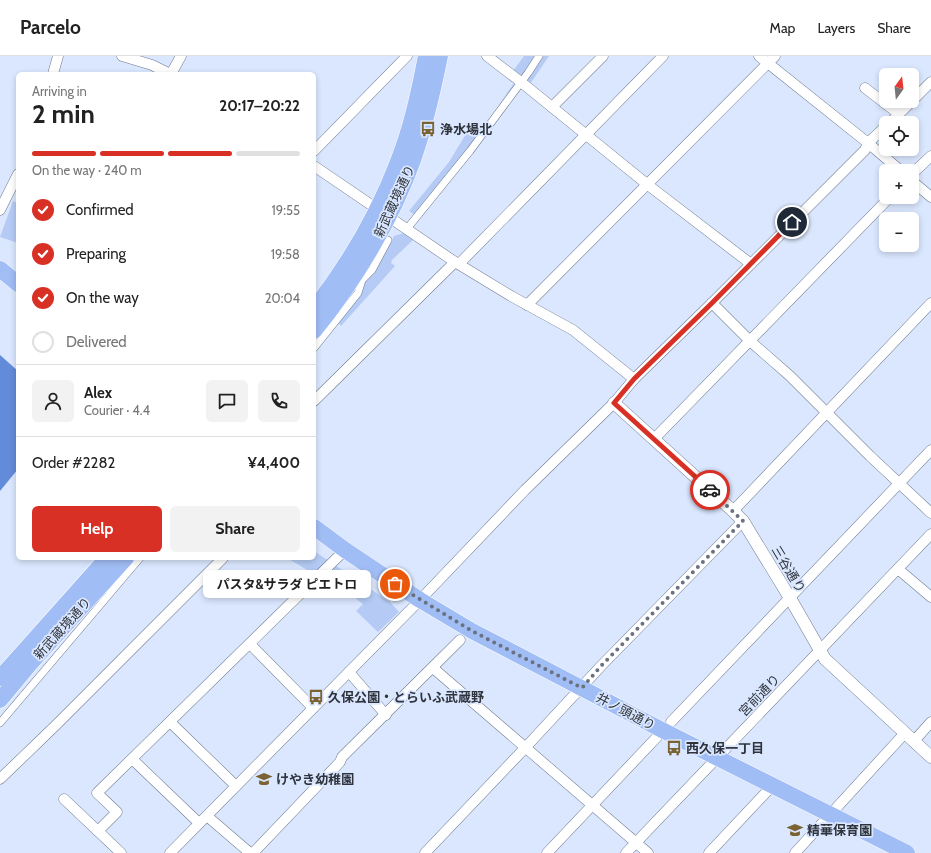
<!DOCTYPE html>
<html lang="en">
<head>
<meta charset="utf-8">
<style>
  body { margin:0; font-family:Cabin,"Noto Sans JP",sans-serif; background:#f2f2f2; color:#222; height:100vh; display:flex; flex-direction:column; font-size:15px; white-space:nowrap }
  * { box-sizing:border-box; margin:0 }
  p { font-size:13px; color:#767676 }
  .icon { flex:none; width:22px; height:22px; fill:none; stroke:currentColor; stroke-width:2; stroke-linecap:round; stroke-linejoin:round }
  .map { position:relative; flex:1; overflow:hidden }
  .side { position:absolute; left:16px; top:16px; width:300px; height:488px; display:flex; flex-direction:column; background:#fff; border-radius:6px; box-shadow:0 2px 6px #0003 }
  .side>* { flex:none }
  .needle { width:26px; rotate:15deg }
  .buttons { position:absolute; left:879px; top:12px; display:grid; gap:8px }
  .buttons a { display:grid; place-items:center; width:40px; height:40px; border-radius:6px; background:#fff; box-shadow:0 2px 6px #0003; font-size:20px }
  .pin { position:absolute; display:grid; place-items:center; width:34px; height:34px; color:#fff; margin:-17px; border:2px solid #fff; border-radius:50%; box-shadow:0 1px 4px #0007 }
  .courier { position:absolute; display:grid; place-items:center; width:40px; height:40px; margin:-20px; border:3px solid #d93025; border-radius:50%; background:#fff; color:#222; box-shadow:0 1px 5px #0007 }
  .bubble { position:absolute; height:28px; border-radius:6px; background:#fff; box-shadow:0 2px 6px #0003; font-size:13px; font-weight:700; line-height:28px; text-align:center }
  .summary em { font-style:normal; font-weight:700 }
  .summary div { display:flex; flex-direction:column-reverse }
  .summary { display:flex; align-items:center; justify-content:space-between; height:68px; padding:0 16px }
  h1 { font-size:26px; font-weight:700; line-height:30px }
  .bar { display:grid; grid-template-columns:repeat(4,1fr); gap:6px 4px; align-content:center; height:48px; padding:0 16px }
  .bar i { height:5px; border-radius:3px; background:#e0e0e0 }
  .bar .active { background:#d93025 }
  .bar p { grid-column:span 4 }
  .line { display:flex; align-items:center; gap:10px; padding:0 16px; border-top:1px solid #e0e0e0 }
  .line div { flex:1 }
  .round { display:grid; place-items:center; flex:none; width:42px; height:42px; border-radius:6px; background:#f2f2f2 }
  ol { padding:0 16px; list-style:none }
  li { display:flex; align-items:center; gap:12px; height:44px }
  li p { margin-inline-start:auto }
  li .icon { padding:4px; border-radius:50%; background:#d93025; color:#fff; stroke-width:4 }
  li:last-child { color:#767676 }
  li i { width:22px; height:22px; border:2px solid #e0e0e0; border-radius:50% }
  .cta { display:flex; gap:8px; margin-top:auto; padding:8px 16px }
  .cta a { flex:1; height:46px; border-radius:6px; background:#d93025; color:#fff; font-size:16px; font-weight:700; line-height:46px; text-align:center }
  .cta a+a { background:#f2f2f2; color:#222 }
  header { display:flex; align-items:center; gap:24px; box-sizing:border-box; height:56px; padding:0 20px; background:#fff; border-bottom:1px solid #e0e0e0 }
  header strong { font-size:19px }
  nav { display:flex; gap:22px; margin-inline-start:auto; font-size:14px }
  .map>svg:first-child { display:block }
</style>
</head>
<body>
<header>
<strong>Parcelo</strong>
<nav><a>Map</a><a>Layers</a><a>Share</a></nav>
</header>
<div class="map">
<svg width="931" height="797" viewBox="0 0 931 797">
  <rect width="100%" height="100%" fill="#dae7fe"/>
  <!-- green -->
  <g fill="#b5cbf5">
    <path d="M 524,0 L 549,0 L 530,28 L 513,15 Z"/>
    <path d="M 513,28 L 520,35 L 420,163 L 409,155 L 449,106 L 472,68 L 486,69 Z"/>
    <path d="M 13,145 L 18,147 L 18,187 L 0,181 Z"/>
    <path d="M 404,177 L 413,184 L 392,204 L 391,207 L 395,210 L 341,270 L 337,265 L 365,226 L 389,186 L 391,187 L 394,180 Z"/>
    <path d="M 314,495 L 391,547 L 399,556 L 378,576 L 356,555 L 363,548 L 324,518 L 314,518 L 287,502 L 314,502 Z"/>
  </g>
  <!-- water -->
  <path fill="#628bd9" d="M 0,299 L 18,315 L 18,413 L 0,435 Z"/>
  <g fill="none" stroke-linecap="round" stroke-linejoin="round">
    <defs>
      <g id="pedestrian">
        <path d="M 410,169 L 470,95 L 528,17 L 539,0"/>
        <path d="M 314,292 L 358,237 L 362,224 L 372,214 L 388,184"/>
        <path d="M 0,667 L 140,502"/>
      </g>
      <g id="minor">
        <path d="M 122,0 L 152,9 L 170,18"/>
        <path d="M 487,0 L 521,26 L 648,129 L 751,208"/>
        <path d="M 759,0 L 868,87 L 901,115"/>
        <path d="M 53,18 L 58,0"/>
        <path d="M 171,18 L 181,0"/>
        <path d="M 865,32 L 899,58"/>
        <path d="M 552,51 L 603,0"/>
        <path d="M 890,67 L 931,26"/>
        <path d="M 314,95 L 407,0"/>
        <path d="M 314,110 L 455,206 L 511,240 L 573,274 L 634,323"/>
        <path d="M 912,118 L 931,100"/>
        <path d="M 912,125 L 931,141"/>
        <path d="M 0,154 L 18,118"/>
        <path d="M 459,208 L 663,0"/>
        <path d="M 712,247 L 750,285 L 790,320 L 870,400 L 931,457"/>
        <path d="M 527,249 L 775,0"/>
        <path d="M 314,345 L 455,206"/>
        <path d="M 654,383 L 890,141"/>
        <path d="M 733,455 L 931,247"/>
        <path d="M 898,513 L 931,541"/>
        <path d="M 250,588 L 313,652"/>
        <path d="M 433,612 L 648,797"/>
        <path d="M 349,616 L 386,659"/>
        <path d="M 170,666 L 236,730"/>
        <path d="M 671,666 L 931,394"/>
        <path d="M 914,685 L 931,666"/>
        <path d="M 132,703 L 199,767"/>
        <path d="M 0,723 L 55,670 L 223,502"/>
        <path d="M 64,743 L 121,797"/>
        <path d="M 207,760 L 250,797"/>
        <path d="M 98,775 L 117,756 L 97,737 L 345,494"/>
        <path d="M 170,797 L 420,544 L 525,434 L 614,347 L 634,323 L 712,247 L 865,94 L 868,87 L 886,70"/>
        <path d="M 253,797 L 340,706 L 342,701 L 460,584"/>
        <path d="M 425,797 L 525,692 L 601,610 L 743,465"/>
        <path d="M 547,797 L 657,681"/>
        <path d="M 626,797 L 931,478"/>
        <path d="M 709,797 L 773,729"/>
        <path d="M 795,797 L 905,677"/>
      </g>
      <path id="tertiary" d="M 614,347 L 733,455 L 743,465 L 790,542 L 825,603 L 931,701"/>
      <g id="primary">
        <path d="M 0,213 L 18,228"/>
        <path d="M 314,253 C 348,209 377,160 397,108 C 411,74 419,36 426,0"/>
        <path d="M 314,275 C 354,226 392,163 413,104 C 425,70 433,35 440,0"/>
        <path d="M 314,471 L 345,494 L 420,544 L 472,575 L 664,675 L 907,797"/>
        <path d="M 0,622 L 107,502"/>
        <path d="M 0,644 L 30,608 L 126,502"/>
      </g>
    </defs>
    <!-- pedestrian casing -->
    <use href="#pedestrian" stroke="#6d798e" stroke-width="8"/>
    <!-- minor casing -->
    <use href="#minor" stroke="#6d798e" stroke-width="11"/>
    <!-- tertiary casing -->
    <use href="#tertiary" stroke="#6d798e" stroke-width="13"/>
    <!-- primary casing -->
    <use href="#primary" stroke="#fff" stroke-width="17"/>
    <!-- pedestrian -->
    <use href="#pedestrian" stroke="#fff" stroke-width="7"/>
    <!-- minor -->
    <use href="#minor" stroke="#fff" stroke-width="10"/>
    <!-- tertiary -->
    <use href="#tertiary" stroke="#fff" stroke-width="12"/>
    <!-- primary -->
    <use href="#primary" stroke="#a1bdf5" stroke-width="16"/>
  </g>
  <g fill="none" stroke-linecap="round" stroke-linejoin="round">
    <!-- done -->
    <path stroke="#6a7280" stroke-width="4" stroke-dasharray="0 7.2" d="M 395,528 L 472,575 L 582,632 L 601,610 L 743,465 L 710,434"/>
    <!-- route -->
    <path stroke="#d93025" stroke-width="5" d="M 710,434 L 614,347 L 634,323 L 712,247 L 792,166"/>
  </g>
  <!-- icons -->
  <defs>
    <symbol id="bus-bare" viewBox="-9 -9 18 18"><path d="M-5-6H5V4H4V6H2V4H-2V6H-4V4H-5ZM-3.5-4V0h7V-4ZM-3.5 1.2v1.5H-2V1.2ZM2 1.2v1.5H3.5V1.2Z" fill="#7a6233" stroke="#dae7fe" stroke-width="2.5" paint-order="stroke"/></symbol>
    <symbol id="school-bare" viewBox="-9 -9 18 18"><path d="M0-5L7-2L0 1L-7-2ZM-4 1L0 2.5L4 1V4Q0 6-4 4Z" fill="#7a6233" stroke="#dae7fe" stroke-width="2.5" paint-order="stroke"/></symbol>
  </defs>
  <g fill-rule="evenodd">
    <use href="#bus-bare" x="417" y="62" width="22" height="22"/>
    <use href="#bus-bare" x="305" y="630" width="22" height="22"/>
    <use href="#bus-bare" x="663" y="681" width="22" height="22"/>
    <use href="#school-bare" x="253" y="712" width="22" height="22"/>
    <use href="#school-bare" x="784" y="763" width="22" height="22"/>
  </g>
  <g text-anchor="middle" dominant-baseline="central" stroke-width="3.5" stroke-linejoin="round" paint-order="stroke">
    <!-- poi labels -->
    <g font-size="13" font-weight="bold" fill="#2e333c" stroke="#dae7fe" text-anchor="start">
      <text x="440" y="73">浄水場北</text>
      <text x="328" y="641">久保公園・とらいふ武蔵野</text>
      <text x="686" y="692">西久保一丁目</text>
      <text x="276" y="723">けやき幼稚園</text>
      <text x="807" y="774">精華保育園</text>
    </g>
    <!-- street labels -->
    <g font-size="13" fill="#2e333c" stroke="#dae7fe">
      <text transform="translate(394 145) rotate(-65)">新武蔵境通り</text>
      <text transform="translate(789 513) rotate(59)">三谷通り</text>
      <text transform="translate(62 572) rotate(-48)">新武蔵境通り</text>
      <text transform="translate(759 639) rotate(-46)">宮前通り</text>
      <text transform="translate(626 655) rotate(28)">井ノ頭通り</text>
    </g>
  </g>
</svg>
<div class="buttons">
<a><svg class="needle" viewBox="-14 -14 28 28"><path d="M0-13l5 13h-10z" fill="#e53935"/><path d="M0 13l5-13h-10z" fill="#767676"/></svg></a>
<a><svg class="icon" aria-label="locate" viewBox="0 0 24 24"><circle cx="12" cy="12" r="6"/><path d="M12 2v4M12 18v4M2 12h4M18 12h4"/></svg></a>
<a>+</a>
<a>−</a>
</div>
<div class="pin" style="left:395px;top:528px;background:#ea580c"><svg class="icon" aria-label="bag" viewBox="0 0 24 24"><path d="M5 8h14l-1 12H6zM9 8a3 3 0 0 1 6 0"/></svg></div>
<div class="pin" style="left:792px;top:166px;background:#1f2937"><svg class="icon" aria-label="home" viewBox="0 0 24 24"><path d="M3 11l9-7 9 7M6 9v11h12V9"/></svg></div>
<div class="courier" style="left:710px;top:434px"><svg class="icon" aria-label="car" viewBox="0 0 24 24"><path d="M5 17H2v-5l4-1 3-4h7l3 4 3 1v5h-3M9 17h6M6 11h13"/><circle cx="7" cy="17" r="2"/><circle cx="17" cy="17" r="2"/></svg></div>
<div class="bubble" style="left:203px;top:514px;width:168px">パスタ&amp;サラダ ピエトロ</div>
<section class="side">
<div class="summary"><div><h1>2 min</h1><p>Arriving in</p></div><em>20:17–20:22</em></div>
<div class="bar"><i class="active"></i><i class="active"></i><i class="active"></i><i></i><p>On the way · 240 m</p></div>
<ol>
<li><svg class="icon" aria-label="check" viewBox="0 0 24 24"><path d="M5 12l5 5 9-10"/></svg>Confirmed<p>19:55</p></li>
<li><svg class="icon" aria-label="check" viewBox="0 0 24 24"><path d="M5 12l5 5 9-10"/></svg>Preparing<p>19:58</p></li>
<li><svg class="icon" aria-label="check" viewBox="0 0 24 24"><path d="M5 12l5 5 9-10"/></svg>On the way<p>20:04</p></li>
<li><i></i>Delivered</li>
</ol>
<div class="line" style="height:72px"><a class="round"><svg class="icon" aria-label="person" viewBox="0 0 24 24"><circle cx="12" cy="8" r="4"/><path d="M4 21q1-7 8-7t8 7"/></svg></a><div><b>Alex</b><p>Courier · 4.4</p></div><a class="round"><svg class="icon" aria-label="chat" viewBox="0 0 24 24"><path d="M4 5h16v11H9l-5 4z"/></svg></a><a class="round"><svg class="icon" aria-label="phone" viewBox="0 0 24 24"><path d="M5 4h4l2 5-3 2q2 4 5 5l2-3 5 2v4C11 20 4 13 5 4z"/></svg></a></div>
<div class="line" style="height:52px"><div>Order #2282</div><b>¥4,400</b></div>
<div class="cta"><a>Help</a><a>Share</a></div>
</section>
</div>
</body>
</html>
